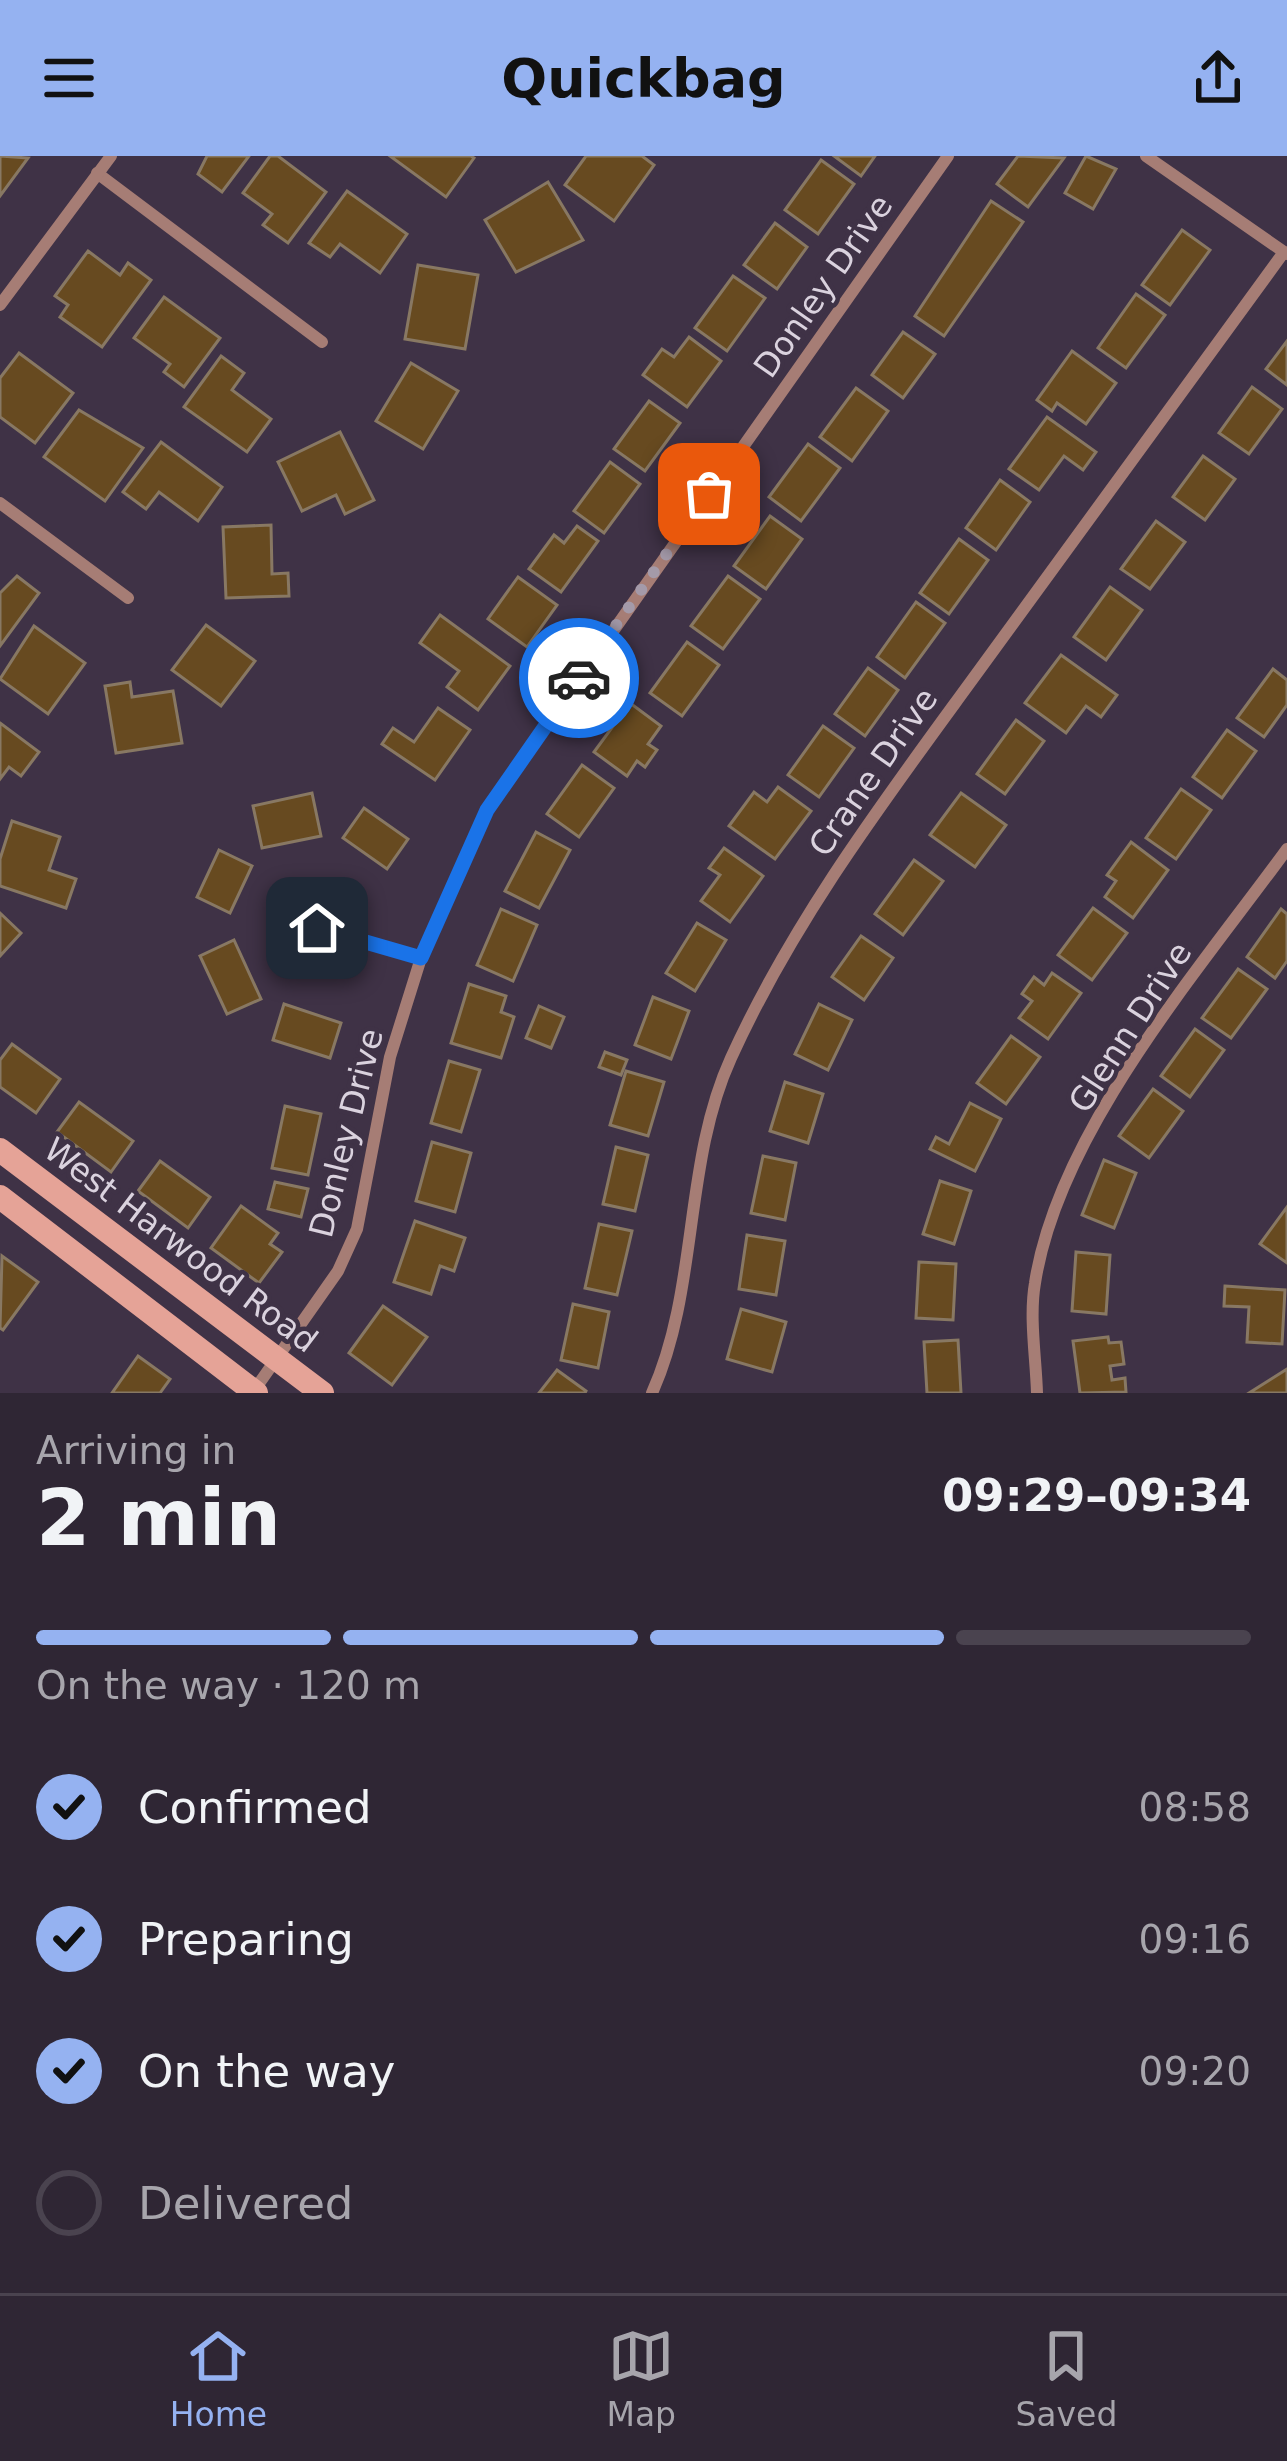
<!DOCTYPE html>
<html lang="en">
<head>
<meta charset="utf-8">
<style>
  body { margin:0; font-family:"DejaVu Sans",sans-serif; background:#3b3240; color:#f1f3f6; height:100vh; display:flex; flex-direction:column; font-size:45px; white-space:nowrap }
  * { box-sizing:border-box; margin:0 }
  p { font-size:39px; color:#a7a5ac }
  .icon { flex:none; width:66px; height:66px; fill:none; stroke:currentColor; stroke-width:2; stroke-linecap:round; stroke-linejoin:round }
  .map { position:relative; height:1237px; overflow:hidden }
  .sheet { display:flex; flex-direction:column; background:#2f2634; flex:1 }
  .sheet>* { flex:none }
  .pin { position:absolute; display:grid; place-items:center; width:102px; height:102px; color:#fff; margin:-51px; border-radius:24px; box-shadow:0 6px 18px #0006 }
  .courier { position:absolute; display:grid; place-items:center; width:120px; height:120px; margin:-60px; border:9px solid #1a73e8; border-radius:50%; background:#fff; color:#222; box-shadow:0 3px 15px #0007 }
  .headline em { font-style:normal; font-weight:600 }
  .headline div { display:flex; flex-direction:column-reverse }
  .headline { display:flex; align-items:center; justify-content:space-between; height:204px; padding:0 36px }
  h1 { font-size:78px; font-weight:600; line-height:90px }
  .bar { display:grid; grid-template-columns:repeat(4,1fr); gap:18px 12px; align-content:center; height:144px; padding:0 36px }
  .bar i { height:15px; border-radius:9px; background:#4a434f }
  .bar .current { background:#95b2f1 }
  .bar p { grid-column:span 4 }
  ol { padding:0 36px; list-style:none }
  li { display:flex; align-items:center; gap:36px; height:132px }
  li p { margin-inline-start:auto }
  li .icon { padding:12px; border-radius:50%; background:#95b2f1; color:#111; stroke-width:4 }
  li:last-child { color:#a7a5ac }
  li i { width:66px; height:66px; border:6px solid #4a434f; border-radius:50% }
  header { display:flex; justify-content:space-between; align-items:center; height:156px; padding:0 36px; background:#95b2f1; color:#111; font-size:54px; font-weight:600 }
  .menu { display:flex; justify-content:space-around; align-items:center; height:168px; border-top:3px solid #4a434f; background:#2f2634; font-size:33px; color:#a7a5ac }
  .menu a { display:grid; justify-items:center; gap:6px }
  .menu .current { color:#95b2f1 }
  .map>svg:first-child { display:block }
</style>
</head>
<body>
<header><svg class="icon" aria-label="menu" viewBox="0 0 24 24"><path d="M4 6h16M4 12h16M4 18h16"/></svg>Quickbag<svg class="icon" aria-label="share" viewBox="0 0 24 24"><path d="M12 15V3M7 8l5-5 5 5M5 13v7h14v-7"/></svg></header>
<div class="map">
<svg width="1287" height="1237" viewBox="0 0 1287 1237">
  <rect width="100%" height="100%" fill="#3f3246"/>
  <!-- building -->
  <g fill="#674a20" stroke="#887863" stroke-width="3">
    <path d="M 0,0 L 28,2 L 0,40 Z"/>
    <path d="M 207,0 L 249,0 L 222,36 L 198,18 Z"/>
    <path d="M 270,0 L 278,0 L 326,36 L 288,87 L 263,69 L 272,58 L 243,37 Z"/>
    <path d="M 390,0 L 471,0 L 474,2 L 446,41 Z"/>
    <path d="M 586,0 L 642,0 L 654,9 L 614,65 L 565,29 Z"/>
    <path d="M 834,0 L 875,0 L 861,20 Z"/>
    <path d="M 1018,0 L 1064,2 L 1028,51 L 997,28 Z"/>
    <path d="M 1086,0 L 1116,13 L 1093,53 L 1065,37 Z"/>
    <path d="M 821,4 L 854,28 L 818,78 L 785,54 Z"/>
    <path d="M 548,26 L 583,84 L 516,116 L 485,64 Z"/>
    <path d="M 347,35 L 407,78 L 380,117 L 340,88 L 330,101 L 309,87 Z"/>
    <path d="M 991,45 L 1023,66 L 944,180 L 915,160 Z"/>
    <path d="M 775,67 L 807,91 L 777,133 L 744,109 Z"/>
    <path d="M 1182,74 L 1210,94 L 1170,149 L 1142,129 Z"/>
    <path d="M 88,95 L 120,119 L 128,107 L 151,124 L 102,191 L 60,161 L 68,149 L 55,140 Z"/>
    <path d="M 418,109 L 478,119 L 465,193 L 405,183 Z"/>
    <path d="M 733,120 L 765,142 L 727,195 L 695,172 Z"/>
    <path d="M 1136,138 L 1165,159 L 1126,212 L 1098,192 Z"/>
    <path d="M 164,141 L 220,182 L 184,231 L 164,216 L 170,208 L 134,182 Z"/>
    <path d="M 903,176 L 935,198 L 903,242 L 872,219 Z"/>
    <path d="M 689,181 L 721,205 L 687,251 L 643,219 L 662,193 L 674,201 Z"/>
    <path d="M 1287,185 L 1287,229 L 1266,213 Z"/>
    <path d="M 1072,195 L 1116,227 L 1086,268 L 1057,247 L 1052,255 L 1037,244 Z"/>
    <path d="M 19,197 L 73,237 L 35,287 L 0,261 L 0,222 Z"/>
    <path d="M 221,200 L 244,217 L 232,234 L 271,263 L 247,296 L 184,251 Z"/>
    <path d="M 411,207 L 458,235 L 423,293 L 376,265 Z"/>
    <path d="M 1252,231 L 1282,253 L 1249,298 L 1219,277 Z"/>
    <path d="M 856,232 L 888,255 L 852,305 L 820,281 Z"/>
    <path d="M 649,245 L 680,267 L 645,315 L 614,293 Z"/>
    <path d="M 79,254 L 143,292 L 105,345 L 44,301 Z"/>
    <path d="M 1047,261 L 1096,296 L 1083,314 L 1064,300 L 1039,334 L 1009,313 Z"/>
    <path d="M 340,276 L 374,344 L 345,358 L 336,339 L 302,355 L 278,306 Z"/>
    <path d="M 161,286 L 222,331 L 198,365 L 159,336 L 146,353 L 123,336 Z"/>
    <path d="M 808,288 L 840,312 L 801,365 L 769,341 Z"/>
    <path d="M 1203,300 L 1235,323 L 1205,364 L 1173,341 Z"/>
    <path d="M 610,306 L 640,328 L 604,377 L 574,355 Z"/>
    <path d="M 1000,324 L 1030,346 L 996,394 L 966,372 Z"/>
    <path d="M 770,360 L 802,383 L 766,433 L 734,410 Z"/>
    <path d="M 1156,365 L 1185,386 L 1150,433 L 1121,413 Z"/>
    <path d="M 271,369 L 272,418 L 288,417 L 289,440 L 226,442 L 223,371 Z"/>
    <path d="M 577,370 L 598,385 L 561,436 L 529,413 L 554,379 L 564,387 Z"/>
    <path d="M 959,383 L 988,404 L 949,458 L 920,437 Z"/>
    <path d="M 17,420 L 39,437 L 0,490 L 0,437 Z"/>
    <path d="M 728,420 L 760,443 L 723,493 L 691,470 Z"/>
    <path d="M 518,421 L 557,449 L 527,491 L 488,463 Z"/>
    <path d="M 1110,431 L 1142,454 L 1106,504 L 1074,481 Z"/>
    <path d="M 916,446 L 945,467 L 905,522 L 877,501 Z"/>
    <path d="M 440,459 L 510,510 L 478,554 L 447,531 L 459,515 L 420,487 Z"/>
    <path d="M 206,469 L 255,505 L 221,550 L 172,514 Z"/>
    <path d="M 34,470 L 85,507 L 48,558 L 0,523 Z"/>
    <path d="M 687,486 L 719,509 L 682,560 L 650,537 Z"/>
    <path d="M 1061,499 L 1117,539 L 1101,561 L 1086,550 L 1066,577 L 1025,547 Z"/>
    <path d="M 868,512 L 898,534 L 865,580 L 835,558 Z"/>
    <path d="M 1273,513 L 1287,524 L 1287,549 L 1264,581 L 1237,562 Z"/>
    <path d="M 130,526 L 132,541 L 173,535 L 182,587 L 116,597 L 105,530 Z"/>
    <path d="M 630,547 L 661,570 L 648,588 L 657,594 L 645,611 L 637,605 L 627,620 L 594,596 Z"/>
    <path d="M 438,552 L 470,574 L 435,624 L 382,588 L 393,572 L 414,586 Z"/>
    <path d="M 1016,564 L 1044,585 L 1005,638 L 977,618 Z"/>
    <path d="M 0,567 L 39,596 L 21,620 L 9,611 L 0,623 Z"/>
    <path d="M 823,570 L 854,592 L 819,641 L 788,619 Z"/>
    <path d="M 1227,574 L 1256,595 L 1222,642 L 1193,621 Z"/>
    <path d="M 582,609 L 614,632 L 579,681 L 547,658 Z"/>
    <path d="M 778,631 L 811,655 L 775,703 L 729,670 L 754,636 L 767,646 Z"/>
    <path d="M 1181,633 L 1211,654 L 1176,703 L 1146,682 Z"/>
    <path d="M 312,637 L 321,680 L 262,692 L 253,650 Z"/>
    <path d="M 961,637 L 1006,669 L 975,711 L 930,679 Z"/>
    <path d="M 364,652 L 408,683 L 387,713 L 343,682 Z"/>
    <path d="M 12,665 L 60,681 L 49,714 L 76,723 L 66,752 L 0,730 L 0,703 Z"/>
    <path d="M 536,676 L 570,694 L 539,752 L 505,735 Z"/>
    <path d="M 1131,686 L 1168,714 L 1133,762 L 1105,741 L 1116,725 L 1107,719 Z"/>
    <path d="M 724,692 L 763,720 L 730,766 L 701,745 L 720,719 L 709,712 Z"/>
    <path d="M 219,694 L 252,710 L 230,757 L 197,741 Z"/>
    <path d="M 914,704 L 943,725 L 903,779 L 875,758 Z"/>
    <path d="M 1093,752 L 1127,777 L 1092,824 L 1058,799 Z"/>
    <path d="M 501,753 L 537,769 L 513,825 L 477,809 Z"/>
    <path d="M 1281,753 L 1287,758 L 1287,805 L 1275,822 L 1247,801 Z"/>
    <path d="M 0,757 L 21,777 L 0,800 Z"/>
    <path d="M 697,767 L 726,784 L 695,835 L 666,817 Z"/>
    <path d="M 861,780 L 893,802 L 864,844 L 832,821 Z"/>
    <path d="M 234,784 L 261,843 L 227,858 L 200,800 Z"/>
    <path d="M 1238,813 L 1267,833 L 1231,882 L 1202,862 Z"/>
    <path d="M 1052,817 L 1081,837 L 1048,883 L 1019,862 L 1032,845 L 1022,838 L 1034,821 L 1044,829 Z"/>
    <path d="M 469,828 L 506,840 L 501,856 L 514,861 L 501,902 L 451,887 Z"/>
    <path d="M 653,841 L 689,855 L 671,903 L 635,889 Z"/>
    <path d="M 284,848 L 341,867 L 330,902 L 273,884 Z"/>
    <path d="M 819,848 L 852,864 L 828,914 L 795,898 Z"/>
    <path d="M 539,850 L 564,861 L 551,892 L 526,882 Z"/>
    <path d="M 1195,873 L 1224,894 L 1190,941 L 1161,920 Z"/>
    <path d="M 1011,880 L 1040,901 L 1006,948 L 977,927 Z"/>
    <path d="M 12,888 L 60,923 L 36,957 L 0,931 L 0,904 Z"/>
    <path d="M 605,896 L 627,904 L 621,919 L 599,911 Z"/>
    <path d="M 449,905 L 480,914 L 461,976 L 431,967 Z"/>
    <path d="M 626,915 L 664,926 L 648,980 L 610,969 Z"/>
    <path d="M 785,926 L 823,938 L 808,987 L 770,975 Z"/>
    <path d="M 1153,933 L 1183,955 L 1149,1002 L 1119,980 Z"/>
    <path d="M 79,946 L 133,985 L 111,1016 L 57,976 Z"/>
    <path d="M 970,947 L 1001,963 L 975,1015 L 930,993 L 936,981 L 949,988 Z"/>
    <path d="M 285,950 L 321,958 L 308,1019 L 272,1012 Z"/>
    <path d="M 432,986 L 471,997 L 455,1056 L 416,1045 Z"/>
    <path d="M 616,991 L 648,999 L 635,1055 L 603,1048 Z"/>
    <path d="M 763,1000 L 796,1007 L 785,1064 L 751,1057 Z"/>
    <path d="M 1104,1004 L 1136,1017 L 1114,1072 L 1082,1059 Z"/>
    <path d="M 160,1005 L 210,1041 L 188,1072 L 138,1035 Z"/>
    <path d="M 940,1025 L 971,1035 L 954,1088 L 923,1078 Z"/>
    <path d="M 275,1026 L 308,1033 L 301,1061 L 268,1053 Z"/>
    <path d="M 241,1050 L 278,1077 L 270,1088 L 282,1096 L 259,1127 L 211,1092 Z"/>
    <path d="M 1287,1051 L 1287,1107 L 1260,1088 Z"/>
    <path d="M 415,1065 L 465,1082 L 454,1115 L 440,1110 L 431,1138 L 394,1126 Z"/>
    <path d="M 599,1068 L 632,1075 L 617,1139 L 585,1132 Z"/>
    <path d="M 747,1079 L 785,1085 L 776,1139 L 739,1133 Z"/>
    <path d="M 1076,1096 L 1110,1099 L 1106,1158 L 1072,1155 Z"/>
    <path d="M 2,1100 L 38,1126 L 3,1174 L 0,1172 Z"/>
    <path d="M 919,1106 L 956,1108 L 953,1164 L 916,1162 Z"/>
    <path d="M 1225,1130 L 1285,1134 L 1282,1188 L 1247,1186 L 1249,1151 L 1224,1150 Z"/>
    <path d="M 573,1148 L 609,1156 L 598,1212 L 561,1204 Z"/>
    <path d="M 383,1150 L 427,1181 L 392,1229 L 349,1197 Z"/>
    <path d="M 741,1153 L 786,1166 L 772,1216 L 727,1203 Z"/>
    <path d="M 1108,1181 L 1109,1187 L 1121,1186 L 1124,1208 L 1110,1210 L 1112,1224 L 1125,1222 L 1126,1236 L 1080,1237 L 1073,1185 Z"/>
    <path d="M 958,1184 L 961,1237 L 927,1237 L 924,1186 Z"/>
    <path d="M 138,1200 L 170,1223 L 160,1237 L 112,1237 Z"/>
    <path d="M 1287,1213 L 1287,1237 L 1249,1237 Z"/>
    <path d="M 557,1214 L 586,1235 L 585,1237 L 539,1237 Z"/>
  </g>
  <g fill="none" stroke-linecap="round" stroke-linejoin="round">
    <!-- street -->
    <g stroke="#a67d75" stroke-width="12">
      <path d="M 1146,0 L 1287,98"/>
      <path d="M 97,17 L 322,186"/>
      <path d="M 0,149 L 111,0"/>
      <path d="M 0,347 L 128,442"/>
      <path d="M 317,772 L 421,802"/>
      <path d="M 253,1236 L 338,1115 L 357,1073 L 390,901 L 421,802 L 487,654 L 948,0"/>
      <path d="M 652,1237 C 699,1133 683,1007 731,902 C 795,761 889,638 980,513 C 1081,374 1183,235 1284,96"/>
      <path d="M 1037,1237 C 1036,1202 1029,1161 1035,1127 C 1058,976 1199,814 1287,693"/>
    </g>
    <!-- secondary -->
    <g stroke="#e5a397" stroke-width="24">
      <path d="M 0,994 L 322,1237"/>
      <path d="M 0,1041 L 256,1237"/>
    </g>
  </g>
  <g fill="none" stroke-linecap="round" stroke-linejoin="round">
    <!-- done -->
    <path stroke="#a49aa9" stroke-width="12" stroke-dasharray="0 21.6" d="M 579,522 L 709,338"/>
    <!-- route -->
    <path stroke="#1a73e8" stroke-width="15" d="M 317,772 L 421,802 L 487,654 L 579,522"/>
  </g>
  <g text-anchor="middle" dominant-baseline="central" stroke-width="9" stroke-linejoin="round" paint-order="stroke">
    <!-- street labels -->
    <g font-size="33" fill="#dad2de" stroke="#3f3246">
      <text transform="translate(823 130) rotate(-55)">Donley Drive</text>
      <text transform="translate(873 616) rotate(-55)">Crane Drive</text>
      <text transform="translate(1130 871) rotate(-57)">Glenn Drive</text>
      <text transform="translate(346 977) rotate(-76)">Donley Drive</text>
      <text transform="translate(181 1089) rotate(37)">West Harwood Road</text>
    </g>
  </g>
</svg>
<div class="pin" style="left:709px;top:338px;background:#ea580c"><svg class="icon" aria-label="bag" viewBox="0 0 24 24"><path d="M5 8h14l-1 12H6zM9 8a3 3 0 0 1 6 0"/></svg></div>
<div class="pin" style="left:317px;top:772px;background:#1f2937"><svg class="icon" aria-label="home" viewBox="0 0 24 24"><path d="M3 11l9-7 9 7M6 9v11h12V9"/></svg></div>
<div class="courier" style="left:579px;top:522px"><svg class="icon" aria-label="car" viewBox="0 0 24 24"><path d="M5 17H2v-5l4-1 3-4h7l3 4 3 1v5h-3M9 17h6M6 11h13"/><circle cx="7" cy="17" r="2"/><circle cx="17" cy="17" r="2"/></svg></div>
</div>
<section class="sheet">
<div class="headline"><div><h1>2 min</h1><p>Arriving in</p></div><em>09:29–09:34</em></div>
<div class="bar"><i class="current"></i><i class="current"></i><i class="current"></i><i></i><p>On the way · 120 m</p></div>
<ol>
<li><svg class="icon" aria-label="check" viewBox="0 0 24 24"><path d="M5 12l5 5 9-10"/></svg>Confirmed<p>08:58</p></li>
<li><svg class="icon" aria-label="check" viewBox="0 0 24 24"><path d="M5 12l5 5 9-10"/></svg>Preparing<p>09:16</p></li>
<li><svg class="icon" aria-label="check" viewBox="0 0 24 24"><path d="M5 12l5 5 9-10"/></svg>On the way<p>09:20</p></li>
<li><i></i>Delivered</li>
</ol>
</section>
<nav class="menu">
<a class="current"><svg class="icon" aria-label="home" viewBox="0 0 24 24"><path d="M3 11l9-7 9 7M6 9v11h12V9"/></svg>Home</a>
<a><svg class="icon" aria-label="map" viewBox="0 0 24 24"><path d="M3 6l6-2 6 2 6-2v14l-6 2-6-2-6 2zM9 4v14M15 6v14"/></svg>Map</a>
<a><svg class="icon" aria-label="saved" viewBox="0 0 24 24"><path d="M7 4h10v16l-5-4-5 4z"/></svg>Saved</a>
</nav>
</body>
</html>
